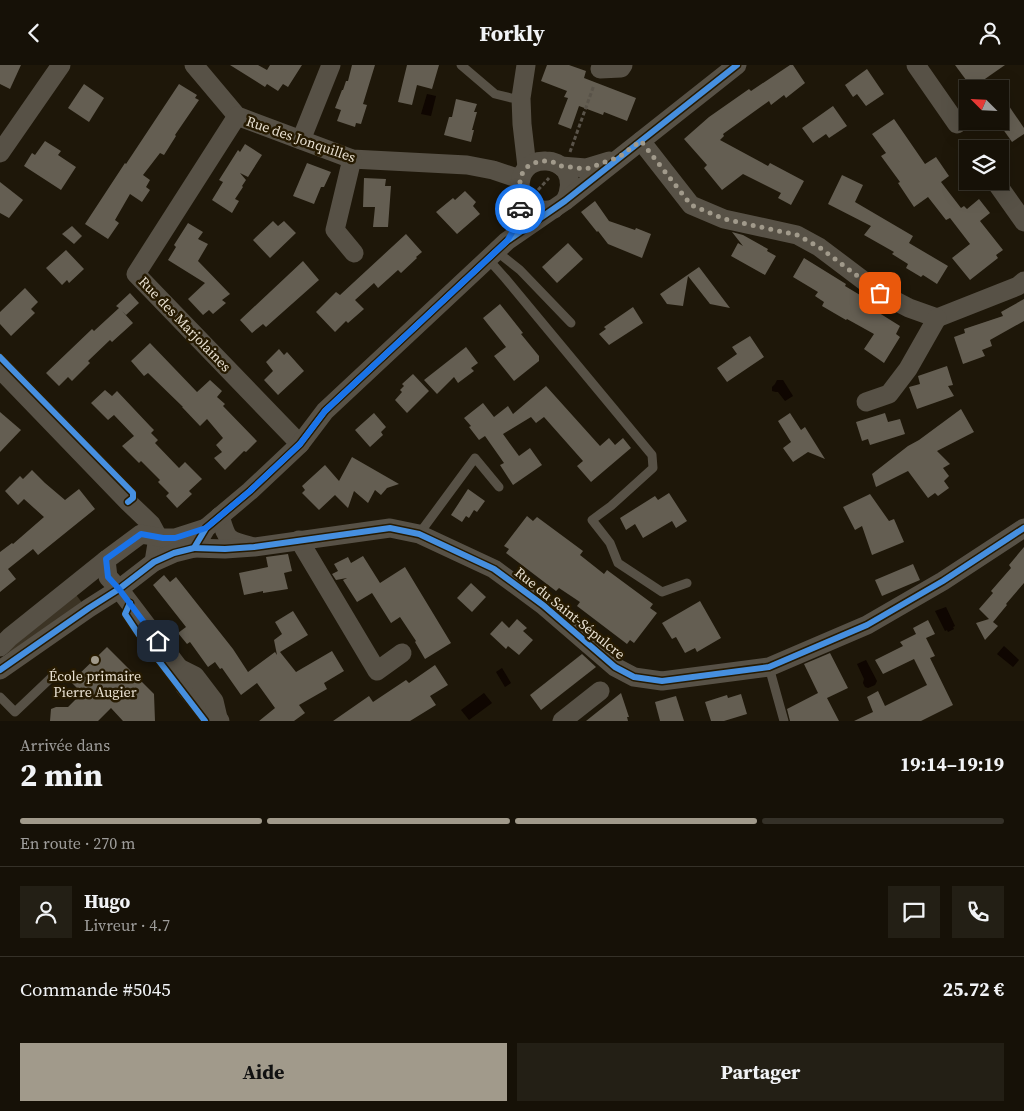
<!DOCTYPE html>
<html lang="fr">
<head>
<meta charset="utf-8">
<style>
  body { margin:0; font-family:"Source Serif 4",serif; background:#231f15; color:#f1f3f6; height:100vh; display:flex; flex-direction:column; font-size:19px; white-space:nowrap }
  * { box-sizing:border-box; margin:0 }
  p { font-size:16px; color:#9e9d9b }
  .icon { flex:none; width:28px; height:28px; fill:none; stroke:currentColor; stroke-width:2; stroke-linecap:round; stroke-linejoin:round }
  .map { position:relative; height:656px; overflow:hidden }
  .details { display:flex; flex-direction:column; background:#161107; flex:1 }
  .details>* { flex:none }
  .needle { width:32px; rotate:294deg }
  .controls { position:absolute; left:959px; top:15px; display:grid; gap:10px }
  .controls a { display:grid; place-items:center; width:50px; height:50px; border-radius:0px; background:#161107; box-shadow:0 5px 20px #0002,0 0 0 1px #353128; font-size:25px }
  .pin { position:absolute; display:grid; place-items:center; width:42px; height:42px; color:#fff; margin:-21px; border-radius:10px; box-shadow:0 2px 8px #0006 }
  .courier { position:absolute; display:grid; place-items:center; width:50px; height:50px; margin:-25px; border:4px solid #1a73e8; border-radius:50%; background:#fff; color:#222; box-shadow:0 1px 6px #0007 }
  .summary em { font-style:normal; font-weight:700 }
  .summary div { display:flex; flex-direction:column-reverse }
  .summary { display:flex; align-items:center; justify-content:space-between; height:85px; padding:0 20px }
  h1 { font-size:32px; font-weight:700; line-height:38px }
  .bar { display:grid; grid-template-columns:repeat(4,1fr); gap:8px 5px; align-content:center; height:60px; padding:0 20px }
  .bar i { height:6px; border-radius:4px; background:#353128 }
  .bar .active { background:#a19a8b }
  .bar p { grid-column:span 4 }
  .line { display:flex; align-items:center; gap:12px; padding:0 20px; border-top:1px solid #353128 }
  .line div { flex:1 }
  .round { display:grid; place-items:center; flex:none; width:52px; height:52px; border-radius:0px; background:#231f15 }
  .cta { display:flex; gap:10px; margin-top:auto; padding:10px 20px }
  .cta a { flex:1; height:58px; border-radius:0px; background:#a19a8b; color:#111; font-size:20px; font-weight:700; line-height:58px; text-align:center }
  .cta a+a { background:#231f15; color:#f1f3f6 }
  header { display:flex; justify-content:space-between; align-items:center; height:65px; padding:0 20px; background:#161107; font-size:22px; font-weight:700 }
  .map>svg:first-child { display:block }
</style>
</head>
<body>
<header><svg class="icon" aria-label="back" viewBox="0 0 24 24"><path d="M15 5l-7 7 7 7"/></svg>Forkly<svg class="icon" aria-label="person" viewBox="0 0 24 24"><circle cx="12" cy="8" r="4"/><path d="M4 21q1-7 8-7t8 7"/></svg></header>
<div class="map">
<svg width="1024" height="656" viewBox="0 0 1024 656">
  <rect width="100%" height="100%" fill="#1e1709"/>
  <!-- green -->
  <path fill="#3c3425" d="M 74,527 L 83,539 L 12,589 L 7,587 Z"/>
  <!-- water -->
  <g fill="#0f0601">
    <path d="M 427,29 L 436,31 L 431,51 L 421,49 Z"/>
    <path d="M 777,315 L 783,315 L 793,331 L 785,336 L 778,327 L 776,327 L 772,326 L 772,322 L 775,319 Z"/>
    <path d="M 946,542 L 955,561 L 953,562 L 954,564 L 948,567 L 947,565 L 945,566 L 935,546 Z"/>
    <path d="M 1004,581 L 1019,595 L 1013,602 L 997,589 Z"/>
    <path d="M 866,595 L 877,616 L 875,620 L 868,623 L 865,622 L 863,618 L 864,614 L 857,599 Z"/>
    <path d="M 502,603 L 511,618 L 505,622 L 496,607 Z"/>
    <path d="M 484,628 L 492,638 L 469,655 L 461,645 Z"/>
  </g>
  <!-- building -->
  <g fill="#645e52">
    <path d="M 0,0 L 21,0 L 10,24 L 0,19 Z"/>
    <path d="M 230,0 L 258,0 L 267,5 L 270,0 L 302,0 L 288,22 L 283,19 L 278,26 L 267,19 L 265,22 Z"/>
    <path d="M 352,0 L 375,0 L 363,39 L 367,40 L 361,59 L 356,58 L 355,62 L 337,56 L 341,45 L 335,43 L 342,25 L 343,25 L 346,16 L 348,16 Z"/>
    <path d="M 407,0 L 439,0 L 432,24 L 417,20 L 412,40 L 398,37 Z"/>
    <path d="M 547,0 L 569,0 L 586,6 L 584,13 L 636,33 L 627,56 L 604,47 L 603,50 L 579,41 L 571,64 L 558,59 L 568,33 L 564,32 L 567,26 L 541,16 Z"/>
    <path d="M 790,0 L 793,0 L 805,18 L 786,33 L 784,30 L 771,40 L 769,36 L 723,69 L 724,71 L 720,75 L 768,101 L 770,98 L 804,116 L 791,140 L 778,133 L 781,128 L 743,109 L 722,125 L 704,103 L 707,100 L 684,74 L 709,52 L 749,24 L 751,26 Z"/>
    <path d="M 955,0 L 1005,0 L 972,23 Z"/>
    <path d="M 867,4 L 884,29 L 866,41 L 857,29 L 853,32 L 845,20 Z"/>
    <path d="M 84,19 L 104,33 L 89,57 L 68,43 Z"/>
    <path d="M 179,19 L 197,30 L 195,33 L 199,35 L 175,70 L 176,71 L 164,90 L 160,88 L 143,110 L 150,115 L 146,122 L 150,125 L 142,137 L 130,129 L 115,155 L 119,158 L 108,174 L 85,159 L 125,98 L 126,99 Z"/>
    <path d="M 1000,28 L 1024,63 L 1024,69 L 1012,77 L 1000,60 Z"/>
    <path d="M 456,34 L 477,39 L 474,47 L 477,47 L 472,65 L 474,65 L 471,77 L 444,70 L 449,52 L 452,52 Z"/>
    <path d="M 833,41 L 847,61 L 829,73 L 826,69 L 813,78 L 802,63 Z"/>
    <path d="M 894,54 L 925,99 L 936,92 L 949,111 L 941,117 L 961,143 L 964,141 L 967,144 L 979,134 L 990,148 L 980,156 L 1003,185 L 996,190 L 998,193 L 970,215 L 952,193 L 970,179 L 950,153 L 946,155 L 928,132 L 914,142 L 898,118 L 900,117 L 881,91 L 886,88 L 872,69 Z"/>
    <path d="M 45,76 L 61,86 L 58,90 L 76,102 L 61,125 L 24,101 L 32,88 L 35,90 Z"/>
    <path d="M 245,79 L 262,90 L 248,112 L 240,108 L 246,115 L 242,121 L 243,122 L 235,134 L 239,136 L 232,148 L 212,135 L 223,117 L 219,115 L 238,85 L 240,87 Z"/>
    <path d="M 307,98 L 331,107 L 324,122 L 321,122 L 314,139 L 293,131 Z"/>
    <path d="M 842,110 L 863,120 L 855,137 L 913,171 L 909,178 L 948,201 L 937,219 L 923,210 L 921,212 L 906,203 L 908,199 L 892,189 L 894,187 L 864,170 L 871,161 L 828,139 Z"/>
    <path d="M 364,113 L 386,114 L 385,121 L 391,121 L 388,162 L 373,162 L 375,142 L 363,142 Z"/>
    <path d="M 0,117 L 23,135 L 9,153 L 0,148 Z"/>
    <path d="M 465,126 L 476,137 L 473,141 L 480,149 L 457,169 L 436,147 L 453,133 L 455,135 Z"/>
    <path d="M 595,136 L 609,156 L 635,165 L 636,163 L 651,169 L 642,193 L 608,179 L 598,166 L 597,167 L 581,147 Z"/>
    <path d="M 273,156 L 278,161 L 284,156 L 296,168 L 270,193 L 253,175 Z"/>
    <path d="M 188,158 L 203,167 L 198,174 L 208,179 L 198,196 L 230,229 L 222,235 L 226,238 L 213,249 L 209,245 L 203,250 L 188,234 L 205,218 L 168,195 L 176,182 L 174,180 Z"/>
    <path d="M 72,161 L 82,171 L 74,179 L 62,169 Z"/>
    <path d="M 732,167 L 743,170 L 768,184 L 767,186 L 776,191 L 765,210 L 731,191 L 738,178 L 743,181 Z"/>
    <path d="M 406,169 L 422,187 L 416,192 L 417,193 L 401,208 L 398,205 L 378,223 L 374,218 L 355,235 L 364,244 L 348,258 L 346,256 L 335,267 L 316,247 L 336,227 L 340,230 Z"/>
    <path d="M 568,178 L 583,194 L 557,218 L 542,202 Z"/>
    <path d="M 66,185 L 84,204 L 69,218 L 67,215 L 62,220 L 46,203 Z"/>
    <path d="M 804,193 L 846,219 L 845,221 L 870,236 L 868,241 L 900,261 L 896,269 L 900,272 L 884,298 L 864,284 L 874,269 L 847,254 L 846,255 L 822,241 L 824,237 L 815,231 L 818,227 L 793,212 Z"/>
    <path d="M 303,196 L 319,215 L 266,262 L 263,259 L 252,268 L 240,255 Z"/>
    <path d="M 699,202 L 730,243 L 710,239 L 688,211 L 683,241 L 667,239 L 660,229 Z"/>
    <path d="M 25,223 L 38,237 L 31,244 L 35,248 L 11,271 L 0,259 L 0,247 Z"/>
    <path d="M 130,228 L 139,238 L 126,250 L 122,246 L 133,258 L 112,277 L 110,275 L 88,296 L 90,298 L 72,316 L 68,312 L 59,321 L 46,308 L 92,264 L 94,266 L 119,243 L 116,241 Z"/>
    <path d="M 1024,234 L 1024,256 L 990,275 L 992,281 L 982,285 L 985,291 L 963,299 L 954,272 L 965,268 L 964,264 L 1003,251 L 1001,247 Z"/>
    <path d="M 500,239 L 523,268 L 521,269 L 539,291 L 539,296 L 514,316 L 494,291 L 506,282 L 483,253 Z"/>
    <path d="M 633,242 L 643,258 L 609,280 L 599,269 L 606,264 L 604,262 Z"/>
    <path d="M 750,271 L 764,292 L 727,317 L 717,303 L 737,289 L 732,282 Z"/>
    <path d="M 150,278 L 197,327 L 210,315 L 222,326 L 217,332 L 225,339 L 223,341 L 257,376 L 246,387 L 244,386 L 225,405 L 214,393 L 222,387 L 216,380 L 223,373 L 207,354 L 200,361 L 182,342 L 183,342 L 148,308 L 144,311 L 131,296 Z"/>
    <path d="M 466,282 L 478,298 L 471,303 L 474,306 L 458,318 L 454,312 L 437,329 L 424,315 Z"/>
    <path d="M 279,284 L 284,290 L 287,287 L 304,306 L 278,330 L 264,315 L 273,306 L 266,297 Z"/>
    <path d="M 947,301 L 953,320 L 948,321 L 954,331 L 917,344 L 909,322 L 920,319 L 918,311 Z"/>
    <path d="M 413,309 L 429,326 L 407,348 L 395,335 L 402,327 L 400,325 L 404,321 L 402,319 Z"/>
    <path d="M 546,321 L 600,381 L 609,373 L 615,380 L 623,373 L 631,383 L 591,417 L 577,401 L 583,396 L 544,352 L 536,358 L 531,352 L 503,369 L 519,391 L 530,383 L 542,400 L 513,420 L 500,400 L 504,398 L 485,371 L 479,375 L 469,362 L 471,361 L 464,353 L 483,338 L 494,352 L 508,341 L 513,349 Z"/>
    <path d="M 105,325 L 112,331 L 117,326 L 150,361 L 154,365 L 151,368 L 158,375 L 155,378 L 179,403 L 185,397 L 202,414 L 189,426 L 192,429 L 177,443 L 166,431 L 169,428 L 158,417 L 160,415 L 141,396 L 139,398 L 122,381 L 134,371 L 114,350 L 108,355 L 91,338 Z"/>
    <path d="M 961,344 L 974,367 L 937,386 L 950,399 L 943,403 L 949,411 L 944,416 L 949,423 L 938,431 L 935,428 L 928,433 L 908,406 L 876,422 L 872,409 L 908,381 L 919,375 Z"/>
    <path d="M 0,347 L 21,365 L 0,387 Z"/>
    <path d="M 374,348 L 386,362 L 381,367 L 383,370 L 370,382 L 355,365 Z"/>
    <path d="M 790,348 L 801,365 L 805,362 L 825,394 L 808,387 L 793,397 L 783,383 L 791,377 L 778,356 Z"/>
    <path d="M 885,348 L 888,357 L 900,354 L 905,369 L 870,380 L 868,374 L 862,376 L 856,357 Z"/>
    <path d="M 352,392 L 399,419 L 387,423 L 381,430 L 375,425 L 368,438 L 354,426 L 348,443 L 335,430 L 319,445 L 302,428 L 305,425 L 302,421 L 325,400 L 339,416 Z"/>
    <path d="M 32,405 L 45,418 L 65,435 L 79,424 L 95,444 L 38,490 L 33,484 L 8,504 L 16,514 L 0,527 L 0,487 L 12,478 L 13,479 L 44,452 L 24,434 L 18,440 L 5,426 L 20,411 L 23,414 Z"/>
    <path d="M 468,424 L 485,436 L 477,447 L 474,445 L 469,453 L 466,451 L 462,457 L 451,450 Z"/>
    <path d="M 669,428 L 687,456 L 676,463 L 672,456 L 643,473 L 635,459 L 626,465 L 620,453 L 655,431 L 658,435 Z"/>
    <path d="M 870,429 L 889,456 L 894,454 L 904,477 L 872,490 L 862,461 L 855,465 L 843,442 Z"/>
    <path d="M 527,451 L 533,456 L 537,452 L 583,486 L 580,490 L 604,509 L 607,505 L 653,539 L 650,543 L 657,548 L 634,578 L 630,575 L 627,579 L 577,541 L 580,537 L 559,523 L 556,526 L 506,488 L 509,484 L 504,481 Z"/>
    <path d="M 1024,482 L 1024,518 L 1006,539 L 1007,540 L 993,557 L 998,561 L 985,575 L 976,558 L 989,554 L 979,544 L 993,528 L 991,526 L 1011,503 L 1009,500 Z"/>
    <path d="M 288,489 L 292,506 L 284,508 L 288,524 L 263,528 L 263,526 L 244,530 L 239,508 L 268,502 L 266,492 Z"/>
    <path d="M 363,491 L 380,518 L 405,502 L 451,578 L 425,594 L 415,577 L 416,576 L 400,552 L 391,558 L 372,528 L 357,537 L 343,515 L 347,513 L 336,515 L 332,509 L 338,506 L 334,499 L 348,492 L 351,498 Z"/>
    <path d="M 913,499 L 920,515 L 882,531 L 875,515 Z"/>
    <path d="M 164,510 L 170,517 L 176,512 L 233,584 L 248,607 L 275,587 L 277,590 L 274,575 L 282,569 L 275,557 L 293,546 L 308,570 L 280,587 L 296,607 L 332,586 L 344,606 L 324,618 L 327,624 L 299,640 L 305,648 L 294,656 L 259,656 L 275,643 L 257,618 L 241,630 L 222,603 L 220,604 L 215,597 L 208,602 L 190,577 L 187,579 L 178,568 L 186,562 L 153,520 Z"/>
    <path d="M 471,518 L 486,532 L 472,547 L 457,533 Z"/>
    <path d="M 700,536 L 721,573 L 697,587 L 695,583 L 685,588 L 676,572 L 672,574 L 662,558 Z"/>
    <path d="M 517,554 L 527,563 L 523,566 L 533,575 L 519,590 L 508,581 L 506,584 L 490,569 L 502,556 L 509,563 Z"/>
    <path d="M 928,555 L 935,569 L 926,573 L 935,591 L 930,593 L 953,640 L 921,656 L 854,656 L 873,647 L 867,632 L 878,626 L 885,641 L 927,620 L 914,594 L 883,609 L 875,595 L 903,581 L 900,577 L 916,569 L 913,563 Z"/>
    <path d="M 107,582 L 154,629 L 155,656 L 123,656 L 111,643 L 98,656 L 50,656 L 51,644 L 56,642 L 68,642 L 82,628 L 71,617 Z"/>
    <path d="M 830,588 L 848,623 L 827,633 L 839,656 L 790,656 L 787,644 L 818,628 L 804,599 Z"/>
    <path d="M 582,589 L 596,602 L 541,645 L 530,630 Z"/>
    <path d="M 435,600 L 448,620 L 430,631 L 436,640 L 410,656 L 333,656 L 369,631 L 373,637 L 406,615 L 409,618 Z"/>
    <path d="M 621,628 L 629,652 L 627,652 L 628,656 L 586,656 Z"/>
    <path d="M 741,629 L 747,649 L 724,656 L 711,656 L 705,637 L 727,630 L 728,633 Z"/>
    <path d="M 676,631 L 684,656 L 660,656 L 655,637 Z"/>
  </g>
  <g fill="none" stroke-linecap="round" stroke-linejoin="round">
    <!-- path -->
    <g stroke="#595349" stroke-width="3" stroke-dasharray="4 2.5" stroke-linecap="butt">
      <path d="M 570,87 L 594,20"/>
      <path d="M 538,125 L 549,113"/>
    </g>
    <!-- lane -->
    <g stroke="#575146" stroke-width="9">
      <path d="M 461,0 L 495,29 L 511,33 L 521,33"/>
      <path d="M 496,186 L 520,205 L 571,258"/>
      <path d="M 488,194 L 505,213 L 652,390 L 653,403 L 611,441 L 592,455 L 610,478 L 618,498 L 662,527 L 687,518"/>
      <path d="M 419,469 L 475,393 L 499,422"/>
      <path d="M 769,602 L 784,656"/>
      <path d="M 0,632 L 15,647 L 55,609"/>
    </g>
    <!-- street -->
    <g stroke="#575146" stroke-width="19">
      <path d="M 194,0 L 237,51 L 352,94 L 467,100 L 493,105 L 520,114"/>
      <path d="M 526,0 L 521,33 L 522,59 L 527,102"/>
      <path d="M 916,0 L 957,59"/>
      <path d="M 600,4 L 621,3 L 623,0"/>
      <path d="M 237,51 L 136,209 L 300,379"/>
      <path d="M 301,75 L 331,0"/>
      <path d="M 641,76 L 691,140 L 724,154 L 797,170 L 819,182 L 880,228 L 909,243 L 937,253 L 1018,221 L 1024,216"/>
      <path d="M 0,88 L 61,0"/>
      <path d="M 352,94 L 335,165 L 354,188"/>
      <path d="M 561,101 L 586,103 L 609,96"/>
      <path d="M 995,116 L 1024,157"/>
      <path d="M 554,144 C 512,154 509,94 546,96 C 554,96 561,100 566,106 C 572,116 570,126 565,136"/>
      <path d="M 0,304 L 128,437 L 151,459 L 158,472 L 154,497"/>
      <path d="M 866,337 L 889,329 L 908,304 L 937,253"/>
      <path d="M 220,451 C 227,474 226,475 250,481"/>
      <path d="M 299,475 L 377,606 L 402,588"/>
      <path d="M 194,483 L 225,484 L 254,482 L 390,463 L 419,469 L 494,504 L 543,540 L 615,602 L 634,612 L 662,616 L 769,602 L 867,560 L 943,516 L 1024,463"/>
      <path d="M 106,495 L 108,512 L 119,524 L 179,603 L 185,622 L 204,645 L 218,653"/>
      <path d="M 0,582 L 10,572 L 106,495 L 141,469 L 163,473 L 175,473 L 206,463"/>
      <path d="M 179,603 L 195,611 L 214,636 L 218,653 L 220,656"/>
      <path d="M 0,605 L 89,543 L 119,524 L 154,497 L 174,488 L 194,483 L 206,463 L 250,426 L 300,379 L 325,346 L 507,176 L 565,136 L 737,0"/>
      <path d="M 562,656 L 600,626"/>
    </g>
    <defs>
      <g id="cycleway">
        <path d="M 0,292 L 133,428 L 133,433 L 128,437"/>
        <path d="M 194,483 L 225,484 L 254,482 L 390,463 L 419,469 L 494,504 L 543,540 L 615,602 L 634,612 L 662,616 L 769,602 L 867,560 L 943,516 L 1024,463"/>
        <path d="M 130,538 L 125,549 L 139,570 L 205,656"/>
        <path d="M 0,605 L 89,543 L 119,524 L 154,497 L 174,488 L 194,483 L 206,463 L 250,426 L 300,379 L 325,346 L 507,176 L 565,136 L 737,0"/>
      </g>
    </defs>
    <!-- cycleway casing -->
    <use href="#cycleway" stroke="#261a01" stroke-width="9"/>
    <!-- cycleway -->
    <use href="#cycleway" stroke="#468fdf" stroke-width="6"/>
  </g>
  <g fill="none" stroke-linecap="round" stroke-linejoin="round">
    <!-- done -->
    <path stroke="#a19a8b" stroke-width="5" stroke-dasharray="0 9" d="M 520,144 L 521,128 L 520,121 L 520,114 L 523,107 L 527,102 L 534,98 L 541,96 L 549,96 L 556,98 L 561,101 L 586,104 L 619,92 L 641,76 L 691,140 L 724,154 L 797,170 L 819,182 L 880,228"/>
    <!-- route -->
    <path stroke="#1a73e8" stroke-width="6" d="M 158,576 L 119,524 L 108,512 L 106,494 L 141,469 L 163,473 L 175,473 L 206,463 L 250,426 L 300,379 L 325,346 L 507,176 L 516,161 L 520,144"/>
  </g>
  <!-- markers -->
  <circle fill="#a19a8b" stroke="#261a01" stroke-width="2" cx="95" cy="595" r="5"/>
  <g text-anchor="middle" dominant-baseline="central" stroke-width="5" stroke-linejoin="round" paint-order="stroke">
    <!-- street labels -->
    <g font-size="14" fill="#e8e0d1" stroke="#261a01">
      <text transform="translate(301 74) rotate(19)">Rue des Jonquilles</text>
      <text transform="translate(185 259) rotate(46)">Rue des Marjolaines</text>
      <text transform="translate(570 548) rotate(39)">Rue du Saint-Sépulcre</text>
    </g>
    <!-- poi labels -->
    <g font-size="14" fill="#e8e0d1" stroke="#261a01">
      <text x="95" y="611">École primaire<tspan x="95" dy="16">Pierre Augier</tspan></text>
    </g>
  </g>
</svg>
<div class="controls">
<a><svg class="needle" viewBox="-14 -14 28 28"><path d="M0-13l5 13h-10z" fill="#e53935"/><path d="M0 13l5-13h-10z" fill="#9e9d9b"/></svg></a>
<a><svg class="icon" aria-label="layers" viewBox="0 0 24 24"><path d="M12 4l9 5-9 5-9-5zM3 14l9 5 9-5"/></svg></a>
</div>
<div class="pin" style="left:880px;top:228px;background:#ea580c"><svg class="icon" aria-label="bag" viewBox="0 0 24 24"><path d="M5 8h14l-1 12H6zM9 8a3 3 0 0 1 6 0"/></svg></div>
<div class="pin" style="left:158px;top:576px;background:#1f2937"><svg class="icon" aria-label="home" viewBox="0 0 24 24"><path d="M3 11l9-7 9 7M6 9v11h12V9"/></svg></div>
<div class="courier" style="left:520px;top:144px"><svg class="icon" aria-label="car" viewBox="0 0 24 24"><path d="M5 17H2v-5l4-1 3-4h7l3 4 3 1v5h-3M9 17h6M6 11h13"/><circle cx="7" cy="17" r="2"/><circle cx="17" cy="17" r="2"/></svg></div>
</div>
<section class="details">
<div class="summary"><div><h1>2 min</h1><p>Arrivée dans</p></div><em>19:14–19:19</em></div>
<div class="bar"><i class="active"></i><i class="active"></i><i class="active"></i><i></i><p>En route · 270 m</p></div>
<div class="line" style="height:90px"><a class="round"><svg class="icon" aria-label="person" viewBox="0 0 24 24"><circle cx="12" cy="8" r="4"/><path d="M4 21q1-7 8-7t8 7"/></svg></a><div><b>Hugo</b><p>Livreur · 4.7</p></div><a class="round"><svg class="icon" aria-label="chat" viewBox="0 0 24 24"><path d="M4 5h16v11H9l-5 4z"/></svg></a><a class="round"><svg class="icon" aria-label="phone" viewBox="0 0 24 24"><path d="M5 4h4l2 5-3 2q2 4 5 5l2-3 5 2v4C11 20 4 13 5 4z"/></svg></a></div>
<div class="line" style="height:65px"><div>Commande #5045</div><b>25.72 €</b></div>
<div class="cta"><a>Aide</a><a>Partager</a></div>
</section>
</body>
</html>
